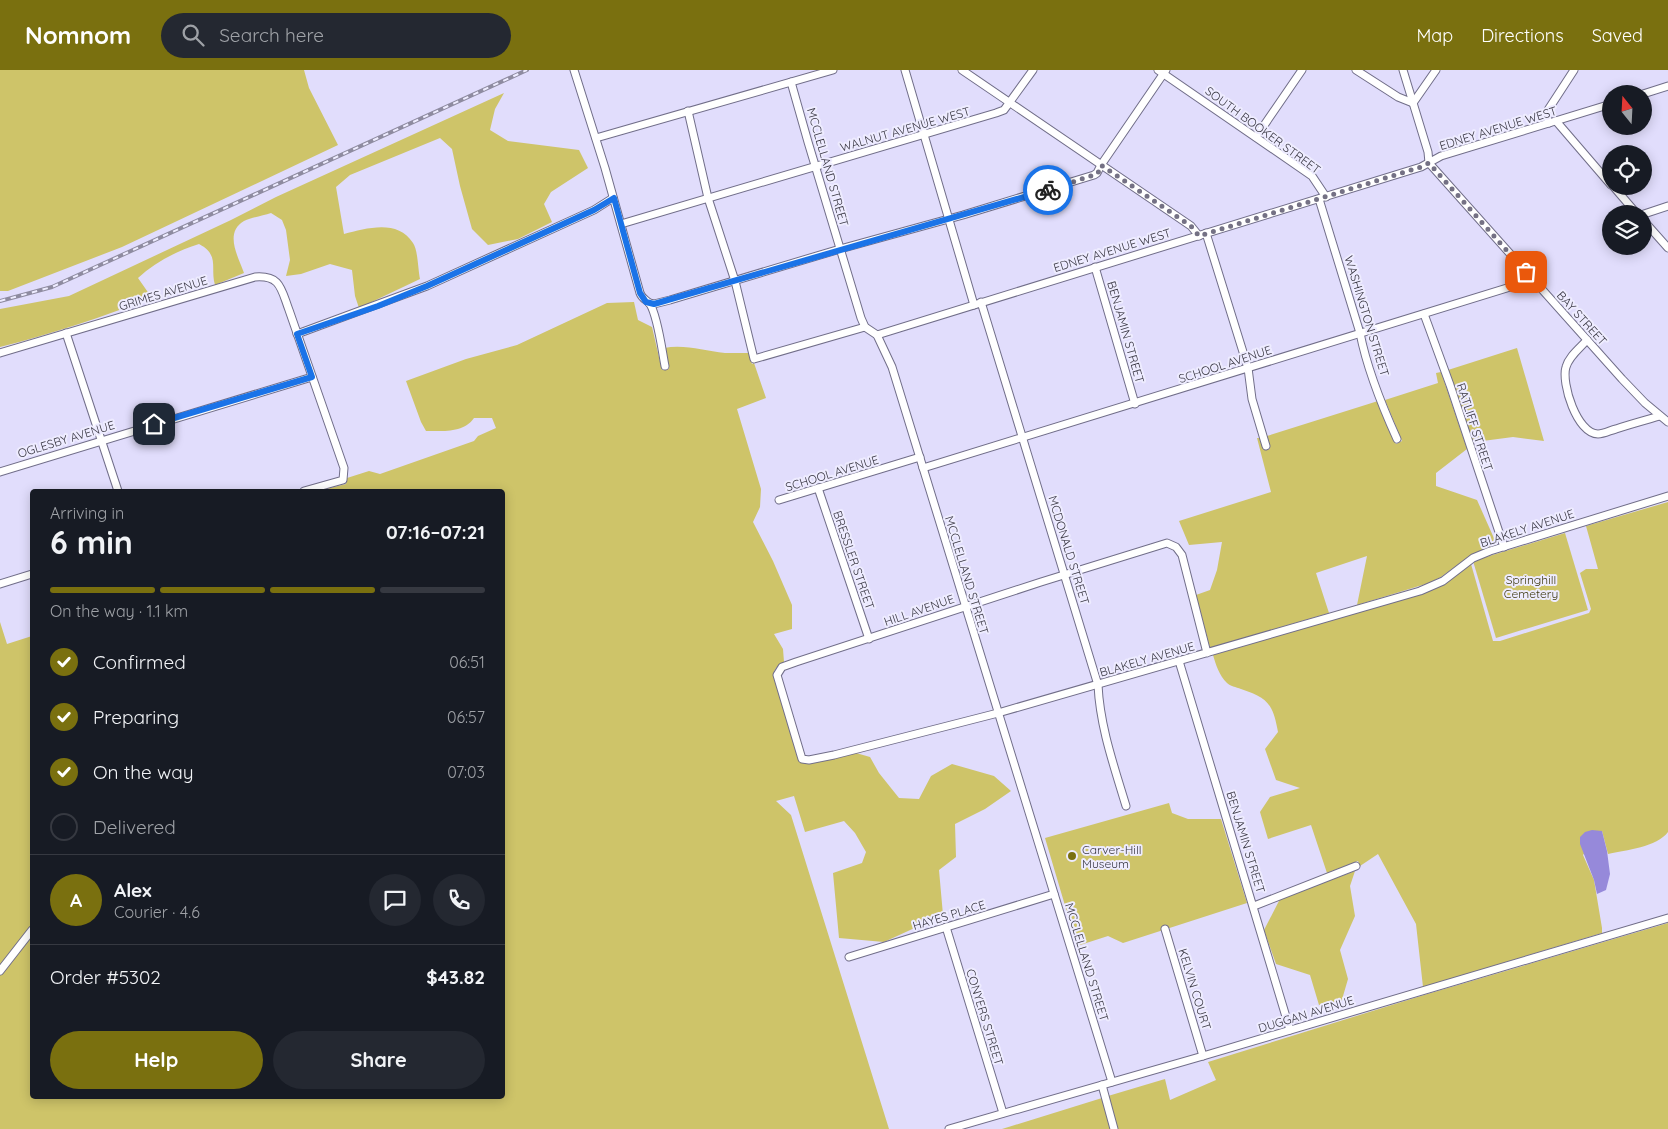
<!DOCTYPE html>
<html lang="en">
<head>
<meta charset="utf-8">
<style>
  body { margin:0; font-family:Quicksand,sans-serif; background:#242831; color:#f1f3f6; height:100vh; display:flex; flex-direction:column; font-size:19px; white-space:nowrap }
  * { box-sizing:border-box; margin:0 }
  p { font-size:16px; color:#9ea1a6 }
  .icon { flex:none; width:28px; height:28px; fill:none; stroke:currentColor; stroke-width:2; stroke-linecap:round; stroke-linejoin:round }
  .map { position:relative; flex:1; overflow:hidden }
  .details { position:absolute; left:30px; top:419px; width:475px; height:610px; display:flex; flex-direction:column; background:#171b24; border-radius:5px; box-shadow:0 2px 12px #0003 }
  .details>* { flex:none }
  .needle { width:32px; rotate:342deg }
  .buttons { position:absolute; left:1602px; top:15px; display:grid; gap:10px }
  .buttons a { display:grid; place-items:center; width:50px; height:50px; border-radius:50%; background:#171b24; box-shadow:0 2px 12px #0003; font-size:25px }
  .pin { position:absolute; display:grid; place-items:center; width:42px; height:42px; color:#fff; margin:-21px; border-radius:10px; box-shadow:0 2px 8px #0006 }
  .courier { position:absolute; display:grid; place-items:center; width:50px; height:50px; margin:-25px; border:4px solid #1a73e8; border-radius:50%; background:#fff; color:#222; box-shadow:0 1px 6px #0007 }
  .summary em { font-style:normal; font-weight:800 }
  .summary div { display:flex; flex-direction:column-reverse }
  .summary { display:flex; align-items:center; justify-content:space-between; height:85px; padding:0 20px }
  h1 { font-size:32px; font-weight:800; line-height:38px }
  .bar { display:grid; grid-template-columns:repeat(4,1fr); gap:8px 5px; align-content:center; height:60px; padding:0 20px }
  .bar i { height:6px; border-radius:4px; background:#363941 }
  .bar .active { background:#7a700f }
  .bar p { grid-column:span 4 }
  .line { display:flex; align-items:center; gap:12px; padding:0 20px; border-top:1px solid #363941 }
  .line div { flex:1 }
  .round { display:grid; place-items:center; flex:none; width:52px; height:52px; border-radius:26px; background:#242831 }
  ol { padding:0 20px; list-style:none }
  li { display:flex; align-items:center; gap:15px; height:55px }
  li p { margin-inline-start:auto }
  li .icon { padding:5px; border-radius:50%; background:#7a700f; color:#fff; stroke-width:4 }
  li:last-child { color:#9ea1a6 }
  li i { width:28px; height:28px; border:2px solid #363941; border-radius:50% }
  .cta { display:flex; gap:10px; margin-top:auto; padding:10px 20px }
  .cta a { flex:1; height:58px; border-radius:30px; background:#7a700f; color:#fff; font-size:20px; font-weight:800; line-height:58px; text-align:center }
  .cta a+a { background:#242831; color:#f1f3f6 }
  header { display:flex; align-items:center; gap:30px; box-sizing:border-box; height:70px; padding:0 25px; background:#7a700f; color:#fff }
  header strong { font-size:24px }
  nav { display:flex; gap:28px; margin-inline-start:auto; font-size:18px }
  .search { width:350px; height:45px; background:#242831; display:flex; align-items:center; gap:12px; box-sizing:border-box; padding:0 18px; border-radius:28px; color:#9ea1a6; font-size:19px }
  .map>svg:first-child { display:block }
</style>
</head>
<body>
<header>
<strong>Nomnom</strong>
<div class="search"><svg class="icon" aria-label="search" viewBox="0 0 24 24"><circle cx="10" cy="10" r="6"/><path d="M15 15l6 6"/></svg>Search here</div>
<nav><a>Map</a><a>Directions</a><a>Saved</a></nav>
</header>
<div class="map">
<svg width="1668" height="1059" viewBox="0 0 1668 1059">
  <rect width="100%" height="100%" fill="#e1ddfc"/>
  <!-- green -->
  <g fill="#cec469">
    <path d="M 0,0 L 304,0 L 309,18 L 338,75 L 122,177 L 8,221 L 0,221 Z"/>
    <path d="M 504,23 L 495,39 L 490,60 L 508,71 L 579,80 L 588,98 L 551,122 L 544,134 L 552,152 L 518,169 L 488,175 L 472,159 L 460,116 L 452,79 L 440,68 L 350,105 L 336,117 L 344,164 C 367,158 398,149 413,173 C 418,180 418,200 420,209 L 359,238 L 355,226 L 352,200 L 330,194 L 301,204 L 286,206 L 290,190 L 286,160 L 282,150 L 271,143 C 263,146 252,147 244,151 C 224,163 238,186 244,203 L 215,215 C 210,198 220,185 199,174 C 177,181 155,192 138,208 L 152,228 C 102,247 52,264 0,277 L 0,239 L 69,226 L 231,150 L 276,127 Z"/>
    <path d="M 634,232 L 638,250 L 652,257 L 662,300 L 669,299 L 664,278 C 685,274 704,281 725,283 C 733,283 741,283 749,283 L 752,294 L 754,293 L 766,328 L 737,339 L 761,419 L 760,437 L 753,452 L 773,491 L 792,535 L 792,559 L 774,564 L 783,579 L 784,592 C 779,594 774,599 773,605 L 799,690 L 805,694 L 856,683 L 870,687 L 879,703 L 899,728 L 919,729 L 931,706 L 952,694 L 994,706 L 1011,721 L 985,739 L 955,754 L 956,787 L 939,800 L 943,845 L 884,872 L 839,868 L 833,803 L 862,793 L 866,782 L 855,763 L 844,751 L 805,762 L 794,726 L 776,731 L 791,745 L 889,1059 L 0,1059 L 0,552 L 7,574 L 32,566 L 32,1026 L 502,1026 L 502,421 L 318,421 L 346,414 L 347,408 L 369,401 L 380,404 L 474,371 L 478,366 L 496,358 L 492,348 L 474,348 C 464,363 443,361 426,361 L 421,352 L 406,311 L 466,289 L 517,275 L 607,233 Z"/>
    <path d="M 1517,278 L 1544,371 L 1513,367 L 1475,372 L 1473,374 L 1448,300 Z"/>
    <path d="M 1441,302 L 1467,379 L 1436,403 L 1436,416 L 1477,430 L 1497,475 L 1471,485 L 1441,507 L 1429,513 L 1357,535 L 1367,486 L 1316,503 L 1329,543 L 1210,578 L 1196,525 L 1210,520 L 1217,500 L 1222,472 L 1189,475 L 1179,451 L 1271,422 L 1257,368 L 1260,368 L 1264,380 L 1270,379 L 1267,366 L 1378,331 L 1386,354 L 1396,374 L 1402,371 L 1385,330 L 1438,313 L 1436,303 Z"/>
    <path d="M 1668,432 L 1668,762 C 1657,777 1626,780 1608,784 L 1602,761 L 1583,785 L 1594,810 L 1602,858 L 1602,863 L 1423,917 L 1416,854 L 1378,784 L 1360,796 L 1358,791 L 1327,803 L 1311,755 L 1268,769 L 1260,742 L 1270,727 L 1300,718 L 1276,710 L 1265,679 L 1278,662 C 1273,634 1268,628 1241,619 C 1236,617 1230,616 1227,613 C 1219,605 1216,595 1213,585 L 1421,524 L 1444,514 L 1471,494 L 1493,571 L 1500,571 L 1589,543 L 1591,539 L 1580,503 L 1586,499 L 1598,499 L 1586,456 Z"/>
    <path d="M 1565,463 L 1588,540 L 1496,568 L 1473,491 Z"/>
    <path d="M 1169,733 L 1172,743 L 1188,749 L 1221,749 L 1247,833 L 1123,873 L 1108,866 L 1077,876 L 1045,768 Z"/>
    <path d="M 1355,801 L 1350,816 L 1355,846 L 1340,880 L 1348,909 L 1341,933 L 1319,935 L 1310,905 L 1276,894 L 1264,860 L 1280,829 Z"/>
    <path d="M 1668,853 L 1668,1059 L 1118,1059 L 1108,1026 L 1165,1009 L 1170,1030 L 1216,1010 L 1208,992 L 1424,925 Z"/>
    <path d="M 1102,1028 L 1111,1059 L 1002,1059 Z"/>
  </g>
  <!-- water -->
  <path fill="#9689da" d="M 1592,760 L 1602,761 L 1607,781 L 1610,804 L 1606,820 L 1597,824 L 1594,810 L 1580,774 L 1580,767 L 1585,762 Z"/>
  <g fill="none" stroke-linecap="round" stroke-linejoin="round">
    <defs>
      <g id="minor">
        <path d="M 574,0 L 605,98 L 640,223 C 642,229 647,230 650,234 C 658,247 662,281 665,296"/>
        <path d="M 905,0 L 974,235"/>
        <path d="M 962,0 L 1191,156 L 1199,166"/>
        <path d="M 1158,0 L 1312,106 L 1326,127"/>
        <path d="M 1356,0 L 1398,27 L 1413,33 L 1436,0"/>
        <path d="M 1403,0 L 1428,82 L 1429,93 L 1622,309 L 1645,333 L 1668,352"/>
        <path d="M 791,12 L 808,72 L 861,248 L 865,257 L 877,265 L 892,297 L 1112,1012"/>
        <path d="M 1643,24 L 1668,16"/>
        <path d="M 688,41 L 708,128 L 735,211 L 754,289 L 865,257"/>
        <path d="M 1556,51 L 1611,115"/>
        <path d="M 1549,53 L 1546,45 L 1548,40 L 1574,0"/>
        <path d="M 1256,67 L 1302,0"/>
        <path d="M 596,68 L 833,0"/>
        <path d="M 1613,116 L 1637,144"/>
        <path d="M 1319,129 L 1360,263 C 1367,299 1382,336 1397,369"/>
        <path d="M 1644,144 L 1668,136"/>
        <path d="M 1644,151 L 1668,178"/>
        <path d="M 621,154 L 996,43 L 1004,40 L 1033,0"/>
        <path d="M 1206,163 L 1248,298 L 1252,329 L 1266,376"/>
        <path d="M 1095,197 L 1135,334"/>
        <path d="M 981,232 L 1098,615 C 1100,657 1114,696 1126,736"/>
        <path d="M 649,233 L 654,234 L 670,230 L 840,179 L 963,145 L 1094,105 L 1097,103 L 1101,95 L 1166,0"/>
        <path d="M 1424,244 L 1450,315 L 1504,477"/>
        <path d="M 66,263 L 118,421"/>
        <path d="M 297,264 L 427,216 L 594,140 L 613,128"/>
        <path d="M 877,265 L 1421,97 L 1441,86 L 1611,34"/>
        <path d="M 1587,270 C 1580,278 1569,286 1566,297 C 1561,313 1577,364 1598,364 C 1604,364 1611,360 1616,359 C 1631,354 1646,350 1660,346"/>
        <path d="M 0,283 L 255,207 C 281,205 281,219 289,240 L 344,398 L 343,410 L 304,421"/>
        <path d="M 923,398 L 1533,210"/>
        <path d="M 0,402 L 312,307"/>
        <path d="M 818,418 L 869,569"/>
        <path d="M 779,430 L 920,387"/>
        <path d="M 0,514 L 32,504"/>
        <path d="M 1207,583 L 1182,485 L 1176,477 L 1167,473 L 1041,512 L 796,592 L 782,597 L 777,605 L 802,689 L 809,690 L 834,685 L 998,643 L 1420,521 L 1443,511 L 1473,488 L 1490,481 L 1668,426"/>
        <path d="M 1179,591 L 1290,960"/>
        <path d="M 1254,836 L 1356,796"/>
        <path d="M 946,857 L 1003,1043"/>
        <path d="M 1165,859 L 1203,986"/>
        <path d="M 849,887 L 1054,824"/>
        <path d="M 0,901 L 32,860"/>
        <path d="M 1102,1015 L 1114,1059"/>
        <path d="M 949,1059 L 1203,986 L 1668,848"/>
      </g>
    </defs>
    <!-- minor casing -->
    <use href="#minor" stroke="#716e89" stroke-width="9"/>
    <!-- minor -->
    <use href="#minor" stroke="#fff" stroke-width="7"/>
    <defs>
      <path id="rail" d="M 0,231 L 52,217 L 527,0"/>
    </defs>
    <!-- rail casing -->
    <use href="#rail" stroke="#8e8ba0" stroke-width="4"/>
    <!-- rail -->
    <use href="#rail" stroke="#eeecff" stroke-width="2" stroke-dasharray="5.5" stroke-linecap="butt"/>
  </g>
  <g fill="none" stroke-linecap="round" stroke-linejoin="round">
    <!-- done -->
    <path stroke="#747184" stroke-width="5" stroke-dasharray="0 9" d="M 1048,120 L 1094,105 L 1098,103 L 1101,95 L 1191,156 L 1199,166 L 1421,97 L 1429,93 L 1526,202"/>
    <!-- route -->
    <path stroke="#1a73e8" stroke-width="6" d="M 154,354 L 312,307 L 297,264 L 378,236 L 427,216 L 594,140 L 614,128 L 640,223 L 646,232 L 654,234 L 1048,120"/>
  </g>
  <!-- markers -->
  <circle fill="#7a700f" stroke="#eeecff" stroke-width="2" cx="1072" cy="786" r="5"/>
  <g text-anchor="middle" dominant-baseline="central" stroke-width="4" stroke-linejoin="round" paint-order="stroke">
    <!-- street labels -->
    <g font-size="12" fill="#393743" stroke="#eeecff">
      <text transform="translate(1498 58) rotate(-17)">EDNEY AVENUE WEST</text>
      <text transform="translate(905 59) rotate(-16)">WALNUT AVENUE WEST</text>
      <text transform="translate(1263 60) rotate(36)">SOUTH BOOKER STREET</text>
      <text transform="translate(828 97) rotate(74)">MCCLELLAND STREET</text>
      <text transform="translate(1112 180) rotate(-17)">EDNEY AVENUE WEST</text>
      <text transform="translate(163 223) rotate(-17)">GRIMES AVENUE</text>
      <text transform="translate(1367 246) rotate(73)">WASHINGTON STREET</text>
      <text transform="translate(1582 248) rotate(48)">BAY STREET</text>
      <text transform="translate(1126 262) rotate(74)">BENJAMIN STREET</text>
      <text transform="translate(1225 294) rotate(-18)">SCHOOL AVENUE</text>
      <text transform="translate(1475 357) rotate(72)">RATLIFF STREET</text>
      <text transform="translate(66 369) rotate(-17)">OGLESBY AVENUE</text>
      <text transform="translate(832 403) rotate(-17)">SCHOOL AVENUE</text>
      <text transform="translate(1527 458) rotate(-18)">BLAKELY AVENUE</text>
      <text transform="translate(1069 480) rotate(73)">MCDONALD STREET</text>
      <text transform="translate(854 490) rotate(71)">BRESSLER STREET</text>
      <text transform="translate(967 505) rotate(73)">MCCLELLAND STREET</text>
      <text transform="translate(919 540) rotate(-19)">HILL AVENUE</text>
      <text transform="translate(1147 589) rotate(-16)">BLAKELY AVENUE</text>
      <text transform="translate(1246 772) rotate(73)">BENJAMIN STREET</text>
      <text transform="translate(949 845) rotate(-17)">HAYES PLACE</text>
      <text transform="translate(1087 892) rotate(73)">MCCLELLAND STREET</text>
      <text transform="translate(1195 919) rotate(73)">KELVIN COURT</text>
      <text transform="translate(1306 944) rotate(-17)">DUGGAN AVENUE</text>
      <text transform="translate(985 947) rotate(73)">CONYERS STREET</text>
    </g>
    <!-- park labels -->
    <g font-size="12" fill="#3f3a10" stroke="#eeecff">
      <text x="1531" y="509">Springhill<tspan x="1531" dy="14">Cemetery</tspan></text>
    </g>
    <!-- poi labels -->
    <g font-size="12" fill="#393743" stroke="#eeecff" text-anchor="start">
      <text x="1082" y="779">Carver-Hill<tspan x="1082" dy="14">Museum</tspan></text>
    </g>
  </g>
</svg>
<div class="buttons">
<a><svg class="needle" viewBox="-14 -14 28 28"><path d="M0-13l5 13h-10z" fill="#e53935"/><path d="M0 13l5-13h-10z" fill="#9ea1a6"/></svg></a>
<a><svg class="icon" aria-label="locate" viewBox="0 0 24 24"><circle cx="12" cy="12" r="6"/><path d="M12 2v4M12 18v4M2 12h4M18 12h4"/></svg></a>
<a><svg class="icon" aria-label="layers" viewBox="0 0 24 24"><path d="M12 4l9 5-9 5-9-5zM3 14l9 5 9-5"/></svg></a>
</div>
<div class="pin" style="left:1526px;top:202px;background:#ea580c"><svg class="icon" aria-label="bag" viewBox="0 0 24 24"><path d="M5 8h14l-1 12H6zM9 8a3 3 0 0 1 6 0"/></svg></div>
<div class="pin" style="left:154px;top:354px;background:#1f2937"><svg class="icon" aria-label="home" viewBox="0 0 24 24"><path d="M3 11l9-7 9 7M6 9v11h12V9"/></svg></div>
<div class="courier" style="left:1048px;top:120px"><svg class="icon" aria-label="bike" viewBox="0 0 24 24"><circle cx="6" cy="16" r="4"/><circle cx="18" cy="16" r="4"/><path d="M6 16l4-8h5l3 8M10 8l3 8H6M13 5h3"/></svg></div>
<section class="details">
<div class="summary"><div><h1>6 min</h1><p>Arriving in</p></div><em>07:16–07:21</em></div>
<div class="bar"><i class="active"></i><i class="active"></i><i class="active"></i><i></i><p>On the way · 1.1 km</p></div>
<ol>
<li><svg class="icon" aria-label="check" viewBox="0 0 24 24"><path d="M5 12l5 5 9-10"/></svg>Confirmed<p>06:51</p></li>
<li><svg class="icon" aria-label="check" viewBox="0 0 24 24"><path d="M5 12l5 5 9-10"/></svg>Preparing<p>06:57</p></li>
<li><svg class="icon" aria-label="check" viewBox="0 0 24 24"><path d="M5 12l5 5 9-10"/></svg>On the way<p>07:03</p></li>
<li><i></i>Delivered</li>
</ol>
<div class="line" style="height:90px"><b class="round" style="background:#7a700f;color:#fff">A</b><div><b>Alex</b><p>Courier · 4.6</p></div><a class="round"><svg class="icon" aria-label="chat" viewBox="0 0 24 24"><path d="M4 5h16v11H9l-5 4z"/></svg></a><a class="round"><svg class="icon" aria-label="phone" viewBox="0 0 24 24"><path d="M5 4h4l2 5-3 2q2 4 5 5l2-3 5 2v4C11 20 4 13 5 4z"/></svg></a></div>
<div class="line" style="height:65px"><div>Order #5302</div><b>$43.82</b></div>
<div class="cta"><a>Help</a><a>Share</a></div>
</section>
</div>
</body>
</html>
